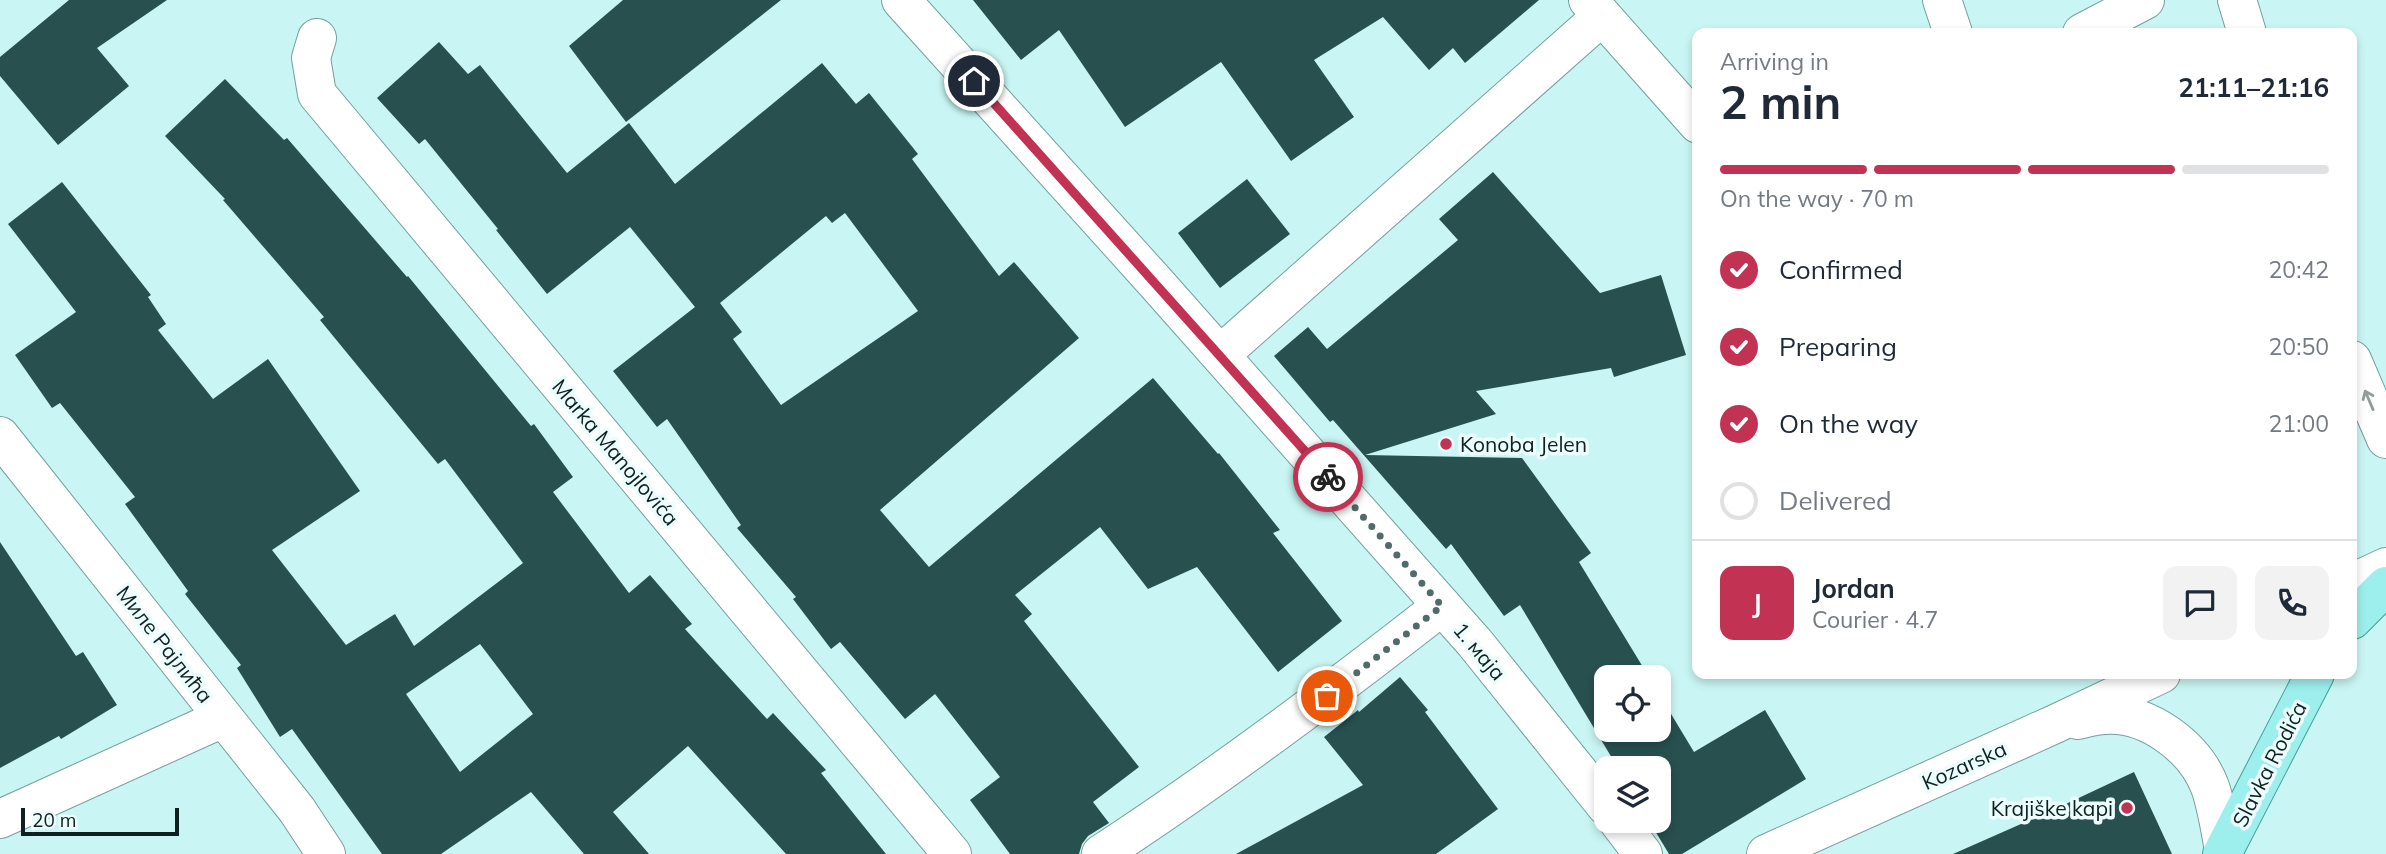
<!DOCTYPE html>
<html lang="en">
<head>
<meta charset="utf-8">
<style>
  body { margin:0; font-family:Mulish,sans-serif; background:#f2f2f3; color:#1f2937; height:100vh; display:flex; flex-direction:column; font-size:26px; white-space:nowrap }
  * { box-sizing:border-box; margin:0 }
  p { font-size:23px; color:#747a83 }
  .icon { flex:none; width:38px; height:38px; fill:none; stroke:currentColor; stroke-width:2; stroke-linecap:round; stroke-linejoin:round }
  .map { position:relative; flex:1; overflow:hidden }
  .panel { position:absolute; left:1692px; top:28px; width:665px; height:651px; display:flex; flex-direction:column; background:#fff; border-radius:14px; box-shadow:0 4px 10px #0003 }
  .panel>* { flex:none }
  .controls { position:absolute; left:1594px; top:665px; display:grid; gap:14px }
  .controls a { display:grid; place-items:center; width:77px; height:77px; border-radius:14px; background:#fff; box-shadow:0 4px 10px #0003; font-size:35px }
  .scale { position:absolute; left:21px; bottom:18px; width:158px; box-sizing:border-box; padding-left:7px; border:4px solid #0f2020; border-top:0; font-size:19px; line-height:24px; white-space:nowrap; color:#0f2020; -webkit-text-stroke:5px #ebfdfc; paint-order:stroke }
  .pin { position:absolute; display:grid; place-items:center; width:60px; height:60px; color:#fff; margin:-30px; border:4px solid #fff; border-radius:50%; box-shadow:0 2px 7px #0007 }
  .courier { position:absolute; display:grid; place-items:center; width:70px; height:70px; margin:-35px; border:5px solid #c23252; border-radius:50%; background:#fff; color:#222; box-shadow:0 2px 9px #0007 }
  .head em { font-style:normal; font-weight:700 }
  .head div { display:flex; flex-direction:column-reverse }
  .head { display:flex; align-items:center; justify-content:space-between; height:119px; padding:0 28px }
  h1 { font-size:46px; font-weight:700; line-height:52px }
  .bar { display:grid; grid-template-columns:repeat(4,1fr); gap:10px 7px; align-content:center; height:84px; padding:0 28px }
  .bar i { height:9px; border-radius:5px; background:#e0e1e3 }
  .bar .current { background:#c23252 }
  .bar p { grid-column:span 4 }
  .line { display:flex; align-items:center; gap:18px; padding:0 28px; border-top:2px solid #e0e1e3 }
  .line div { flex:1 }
  .round { display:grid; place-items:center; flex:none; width:74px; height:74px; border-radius:14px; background:#f2f2f3 }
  ol { padding:0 28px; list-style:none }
  li { display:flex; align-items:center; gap:21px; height:77px }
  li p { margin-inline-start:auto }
  li .icon { padding:7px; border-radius:50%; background:#c23252; color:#fff; stroke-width:4 }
  li:last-child { color:#747a83 }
  li i { width:38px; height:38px; border:4px solid #e0e1e3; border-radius:50% }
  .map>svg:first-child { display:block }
</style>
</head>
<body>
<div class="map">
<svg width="2386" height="854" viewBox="0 0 2386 854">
  <rect width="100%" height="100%" fill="#c9f6f4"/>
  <!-- building -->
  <g fill="#27504f" fill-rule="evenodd">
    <path d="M 69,0 L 167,0 L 97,48 L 129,86 L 58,145 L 0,76 L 0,57 Z"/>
    <path d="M 623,0 L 781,0 L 626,122 L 569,46 Z"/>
    <path d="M 973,0 L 1539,0 L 1465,63 L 1453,48 L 1429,70 L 1383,17 L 1314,60 L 1354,117 L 1291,161 L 1221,62 L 1125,127 L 1059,30 L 1021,60 Z"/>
    <path d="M 439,42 L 468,74 L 480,65 L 567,173 L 629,123 L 675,184 L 822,63 L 856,104 L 869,93 L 918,154 L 912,159 L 999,276 L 1014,262 L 1079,338 L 880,510 L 929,567 L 1153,378 L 1218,454 L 1219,453 L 1280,530 L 1273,533 L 1342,621 L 1278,672 L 1197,567 L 1148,589 L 1100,527 L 1015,595 L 1032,614 L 1024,621 L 1139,767 L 1093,802 L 1109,823 L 1088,836 L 1082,844 L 1079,854 L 1010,854 L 970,800 L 1000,777 L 935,694 L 905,719 L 840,642 L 831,649 L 793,599 L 796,597 L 737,528 L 741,525 L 667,419 L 657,427 L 613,371 L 695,307 L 630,227 L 547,294 L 496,230 L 498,229 L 425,139 L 419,144 L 377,98 ZM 845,213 L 918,311 L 781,405 L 733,339 L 742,332 L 720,303 L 826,216 L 832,223 Z"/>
    <path d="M 225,79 L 284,140 L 287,138 L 407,277 L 408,276 L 531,426 L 534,424 L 573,477 L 553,492 L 629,593 L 650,575 L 692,624 L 685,629 L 767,719 L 773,713 L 826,770 L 821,773 L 886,854 L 786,854 L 688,746 L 613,812 L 649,854 L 584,854 L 531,792 L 441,854 L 382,854 L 292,729 L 280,737 L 237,668 L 241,665 L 185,594 L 188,591 L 125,504 L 135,497 L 60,403 L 52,408 L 15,355 L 76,312 L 8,224 L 62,182 L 151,295 L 148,297 L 166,324 L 158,330 L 213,399 L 268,359 L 360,491 L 272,550 L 346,645 L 395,614 L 414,646 L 523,563 L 445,459 L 438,464 L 320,320 L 324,317 L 223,200 L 225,199 L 165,136 ZM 480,644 L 533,714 L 460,772 L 406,694 Z"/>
    <path d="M 1493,172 L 1600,293 L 1661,275 L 1686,355 L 1614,377 L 1611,368 L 1476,391 L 1496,414 L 1365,455 L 1522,458 L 1591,553 L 1579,562 L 1649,677 L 1606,677 L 1606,730 L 1659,730 L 1659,694 L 1694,752 L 1765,710 L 1806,779 L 1682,854 L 1669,854 L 1649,821 L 1659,821 L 1659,768 L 1618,768 L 1520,605 L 1504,616 L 1451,544 L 1446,549 L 1333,420 L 1330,422 L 1274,356 L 1308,327 L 1327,349 L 1458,240 L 1439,219 Z"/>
    <path d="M 1247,179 L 1290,234 L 1220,288 L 1178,233 Z"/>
    <path d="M 0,542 L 76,656 L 83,652 L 117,705 L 61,739 L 59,736 L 0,768 Z"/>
    <path d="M 1400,677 L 1428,710 L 1425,712 L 1498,809 L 1436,854 L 1236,854 L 1363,785 L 1324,737 L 1358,710 L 1359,712 Z"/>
    <path d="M 2134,772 L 2172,854 L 1953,854 L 2053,810 Z"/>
  </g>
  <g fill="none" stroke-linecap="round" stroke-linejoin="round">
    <defs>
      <g id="minor">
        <path d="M 901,0 L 1157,284 L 1475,643 L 1606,806"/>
        <path d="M 1588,0 L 1698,124"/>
        <path d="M 1942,0 L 1953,33"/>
        <path d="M 2237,0 L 2247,33"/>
        <path d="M 2082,33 L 2145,0"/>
        <path d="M 317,38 L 311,58 L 317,94 L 952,854"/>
        <path d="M 1220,355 L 1602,16"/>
        <path d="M 2352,360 L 2386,439"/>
        <path d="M 0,436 L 297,810 L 326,854"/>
        <path d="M 0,819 L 223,718"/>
        <path d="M 1618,821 L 1643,854"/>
        <path d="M 1101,854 C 1219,777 1331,693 1442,606"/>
      </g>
      <g id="tertiary">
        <path d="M 2352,583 L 2386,567"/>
        <path d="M 2078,720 C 2087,718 2096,715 2105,715 C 2148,712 2195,747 2210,787 C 2217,807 2220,829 2224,850"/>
        <path d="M 1766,854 L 2055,724 L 2161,674"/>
      </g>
      <g id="primary">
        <path d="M 2352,620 L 2386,586"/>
        <path d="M 2222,854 L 2315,674"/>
      </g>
    </defs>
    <!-- minor casing -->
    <use href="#minor" stroke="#749f9d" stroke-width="40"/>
    <!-- tertiary casing -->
    <use href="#tertiary" stroke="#749f9d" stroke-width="40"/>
    <!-- primary casing -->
    <use href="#primary" stroke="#409f9d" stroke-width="40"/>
    <!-- minor -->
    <use href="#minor" stroke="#fff" stroke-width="38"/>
    <!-- tertiary -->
    <use href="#tertiary" stroke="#fff" stroke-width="38"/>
    <!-- primary -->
    <use href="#primary" stroke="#9cefed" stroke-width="38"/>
  </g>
  <!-- one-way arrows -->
  <defs><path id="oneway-shaft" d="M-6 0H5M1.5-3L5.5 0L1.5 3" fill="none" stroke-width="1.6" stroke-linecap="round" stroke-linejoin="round" transform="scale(1.75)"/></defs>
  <use stroke="#939b9b" href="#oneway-shaft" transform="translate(2369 400) rotate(-113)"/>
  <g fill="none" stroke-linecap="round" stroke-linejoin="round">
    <!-- done -->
    <path stroke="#506b6a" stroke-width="7" stroke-dasharray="0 12.6" d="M 1327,696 L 1442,606 L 1328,477"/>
    <!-- route -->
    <path stroke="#c23252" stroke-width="9" d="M 974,81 L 1328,477"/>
  </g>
  <!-- markers -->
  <g fill="#c23252" stroke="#ebfdfc" stroke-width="2.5">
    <circle cx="1446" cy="444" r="7"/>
    <circle cx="2127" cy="808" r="7"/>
  </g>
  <g text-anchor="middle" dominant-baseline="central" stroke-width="7" stroke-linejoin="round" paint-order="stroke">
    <!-- poi labels -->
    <g font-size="21" fill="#0f2020" stroke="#ebfdfc" text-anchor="start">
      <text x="1460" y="444">Konoba Jelen</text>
      <text x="2113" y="808" text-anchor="end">Krajiške kapi</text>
    </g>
    <!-- street labels -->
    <g font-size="21" fill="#0f2020" stroke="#ebfdfc">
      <text transform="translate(616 452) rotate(50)">Marka Manojlovića</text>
      <text transform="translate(165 644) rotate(52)">Миле Рајлића</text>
      <text transform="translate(1480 651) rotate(50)">1. маја</text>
      <text transform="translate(2269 764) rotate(-63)">Slavka Rodića</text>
      <text transform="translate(1964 765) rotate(-24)">Kozarska</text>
    </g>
  </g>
</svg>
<div class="controls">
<a><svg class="icon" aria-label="locate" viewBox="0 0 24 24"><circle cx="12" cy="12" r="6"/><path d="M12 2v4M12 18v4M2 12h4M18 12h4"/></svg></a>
<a><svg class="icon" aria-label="layers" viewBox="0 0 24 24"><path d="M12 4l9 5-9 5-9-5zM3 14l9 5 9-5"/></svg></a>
</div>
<div class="scale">20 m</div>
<div class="pin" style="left:1327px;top:696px;background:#ea580c"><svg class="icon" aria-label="bag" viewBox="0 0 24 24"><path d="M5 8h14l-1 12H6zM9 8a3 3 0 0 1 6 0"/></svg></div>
<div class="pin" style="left:974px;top:81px;background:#1f2937"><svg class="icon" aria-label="home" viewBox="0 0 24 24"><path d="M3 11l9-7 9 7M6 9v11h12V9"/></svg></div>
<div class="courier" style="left:1328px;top:477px"><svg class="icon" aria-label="bike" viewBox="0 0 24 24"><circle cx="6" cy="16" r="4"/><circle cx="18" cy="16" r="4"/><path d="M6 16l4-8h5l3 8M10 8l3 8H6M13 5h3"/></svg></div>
<section class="panel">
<div class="head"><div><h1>2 min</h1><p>Arriving in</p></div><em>21:11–21:16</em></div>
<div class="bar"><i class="current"></i><i class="current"></i><i class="current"></i><i></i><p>On the way · 70 m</p></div>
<ol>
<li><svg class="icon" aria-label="check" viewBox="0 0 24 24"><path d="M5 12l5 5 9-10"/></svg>Confirmed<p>20:42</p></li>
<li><svg class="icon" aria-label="check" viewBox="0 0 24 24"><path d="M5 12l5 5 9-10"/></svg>Preparing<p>20:50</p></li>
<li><svg class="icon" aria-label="check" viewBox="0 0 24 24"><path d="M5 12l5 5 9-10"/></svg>On the way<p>21:00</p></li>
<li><i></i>Delivered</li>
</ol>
<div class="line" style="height:126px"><b class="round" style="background:#c23252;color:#fff">J</b><div><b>Jordan</b><p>Courier · 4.7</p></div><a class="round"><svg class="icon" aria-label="chat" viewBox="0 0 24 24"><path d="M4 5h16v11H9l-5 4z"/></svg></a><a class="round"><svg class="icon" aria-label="phone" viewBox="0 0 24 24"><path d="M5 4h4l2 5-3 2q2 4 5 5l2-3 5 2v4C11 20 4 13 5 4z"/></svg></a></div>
</section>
</div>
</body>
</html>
